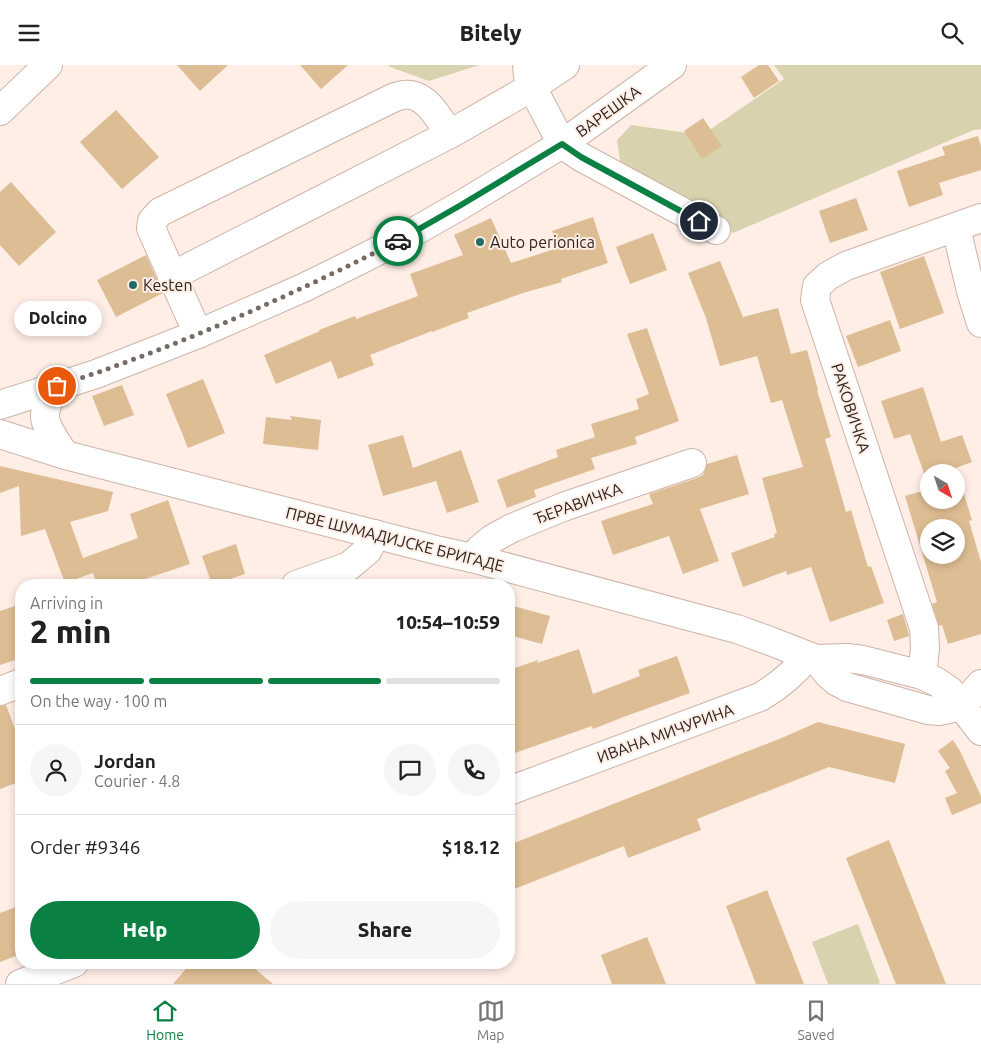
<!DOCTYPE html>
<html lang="en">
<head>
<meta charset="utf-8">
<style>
  body { margin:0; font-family:Ubuntu,sans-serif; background:#f6f6f6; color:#222; height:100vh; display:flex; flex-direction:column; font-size:19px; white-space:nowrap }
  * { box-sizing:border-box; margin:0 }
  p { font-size:16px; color:#767676 }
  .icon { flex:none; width:28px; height:28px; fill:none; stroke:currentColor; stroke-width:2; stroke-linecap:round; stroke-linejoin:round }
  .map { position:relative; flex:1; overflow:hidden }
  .drawer { position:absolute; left:15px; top:514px; width:500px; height:390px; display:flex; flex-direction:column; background:#fff; border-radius:20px; box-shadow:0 2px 8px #0003 }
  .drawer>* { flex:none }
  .needle { width:32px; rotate:141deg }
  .fabs { position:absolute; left:920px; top:399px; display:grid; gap:10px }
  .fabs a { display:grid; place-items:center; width:45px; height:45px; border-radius:50%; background:#fff; box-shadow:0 2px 8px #0003; font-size:25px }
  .pin { position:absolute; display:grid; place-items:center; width:42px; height:42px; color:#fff; margin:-21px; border:2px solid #fff; border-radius:50%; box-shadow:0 1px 5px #0007 }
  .courier { position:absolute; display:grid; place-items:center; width:50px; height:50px; margin:-25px; border:4px solid #0b8043; border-radius:50%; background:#fff; color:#222; box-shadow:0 1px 6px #0007 }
  .bubble { position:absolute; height:35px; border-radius:18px; background:#fff; box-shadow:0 2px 8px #0003; font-size:16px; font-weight:800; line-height:35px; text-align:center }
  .overview em { font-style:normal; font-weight:800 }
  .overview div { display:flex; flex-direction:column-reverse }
  .overview { display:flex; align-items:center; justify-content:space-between; height:85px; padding:0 15px }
  h1 { font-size:32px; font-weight:800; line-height:38px }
  .bar { display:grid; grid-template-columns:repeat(4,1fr); gap:8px 5px; align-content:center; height:60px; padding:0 15px }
  .bar i { height:6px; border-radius:4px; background:#e0e0e0 }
  .bar .selected { background:#0b8043 }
  .bar p { grid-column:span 4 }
  .line { display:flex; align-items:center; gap:12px; padding:0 15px; border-top:1px solid #e0e0e0 }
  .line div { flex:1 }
  .round { display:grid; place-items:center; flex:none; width:52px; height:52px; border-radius:26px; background:#f6f6f6 }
  .button { display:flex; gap:10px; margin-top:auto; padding:10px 15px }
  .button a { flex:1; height:58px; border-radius:30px; background:#0b8043; color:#fff; font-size:20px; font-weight:800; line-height:58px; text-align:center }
  .button a+a { background:#f6f6f6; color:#222 }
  header { display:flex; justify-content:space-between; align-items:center; height:65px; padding:0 15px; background:#fff; font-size:22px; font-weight:800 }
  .tab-bar { display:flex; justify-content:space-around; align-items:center; height:70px; border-top:1px solid #e0e0e0; background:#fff; font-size:14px; color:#767676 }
  .tab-bar a { display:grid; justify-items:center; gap:2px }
  .tab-bar .selected { color:#0b8043 }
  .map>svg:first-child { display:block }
</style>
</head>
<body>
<header><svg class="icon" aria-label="menu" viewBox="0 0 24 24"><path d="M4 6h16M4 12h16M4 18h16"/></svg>Bitely<svg class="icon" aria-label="search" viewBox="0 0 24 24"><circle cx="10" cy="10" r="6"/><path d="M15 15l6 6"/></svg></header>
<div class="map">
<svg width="981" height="919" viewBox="0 0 981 919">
  <rect width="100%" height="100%" fill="#feeee6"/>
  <!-- green -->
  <g fill="#d8d3ae">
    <path d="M 388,0 L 479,0 L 429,16 L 390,2 Z"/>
    <path d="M 774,0 L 981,0 L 981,64 L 974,65 L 733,168 L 639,113 L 620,96 L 617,75 L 631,60 L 702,70 L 784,14 Z"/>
    <path d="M 858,859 L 880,918 L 877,919 L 828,919 L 812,877 Z"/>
  </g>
  <!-- building -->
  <g fill="#ddbd93" fill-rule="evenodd">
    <path d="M 177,0 L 228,0 L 200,26 Z"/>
    <path d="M 300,0 L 348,0 L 321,24 Z"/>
    <path d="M 759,0 L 768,0 L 779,16 L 754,33 L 741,12 Z"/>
    <path d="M 116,45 L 159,92 L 122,124 L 80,77 Z"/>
    <path d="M 703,53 L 722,81 L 702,94 L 684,66 Z"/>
    <path d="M 978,71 L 981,82 L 981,105 L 939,118 L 943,130 L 909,142 L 897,106 L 945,90 L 942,82 Z"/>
    <path d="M 11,117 L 56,167 L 19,201 L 0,180 L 0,127 Z"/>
    <path d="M 856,133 L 868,165 L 830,178 L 819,146 Z"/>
    <path d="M 593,152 L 608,198 L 561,214 L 562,217 L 523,228 L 467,248 L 469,253 L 432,267 L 432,266 L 370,290 L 374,300 L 338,314 L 331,296 L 276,319 L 264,290 L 320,266 L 319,265 L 355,251 L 356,254 L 418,231 L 410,209 L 463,190 L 454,170 L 491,153 L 511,198 L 558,183 L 552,166 Z"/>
    <path d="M 653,168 L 667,205 L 630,219 L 616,182 Z"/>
    <path d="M 146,190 L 163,228 L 116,252 L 97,215 Z"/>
    <path d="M 924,191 L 944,248 L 900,264 L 880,207 Z"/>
    <path d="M 720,196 L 743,252 L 778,243 L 791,289 L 807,285 L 818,325 L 817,325 L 831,372 L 825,374 L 846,447 L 851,445 L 868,502 L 871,501 L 884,538 L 830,557 L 811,502 L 787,510 L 786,506 L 743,522 L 731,488 L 775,472 L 774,469 L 777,468 L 762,413 L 803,402 L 782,335 L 771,338 L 757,291 L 720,301 L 706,253 L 688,208 Z"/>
    <path d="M 890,255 L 901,286 L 858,302 L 846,271 Z"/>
    <path d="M 647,263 L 679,356 L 635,372 L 637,379 L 591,393 L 595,404 L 534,425 L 536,432 L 507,443 L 497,415 L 558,392 L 556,385 L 595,372 L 591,359 L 639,344 L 636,334 L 649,329 L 627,269 Z"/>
    <path d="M 203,314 L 225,368 L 188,383 L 166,329 Z"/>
    <path d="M 122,320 L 134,350 L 104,361 L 92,331 Z"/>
    <path d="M 923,322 L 941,377 L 962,370 L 972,397 L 956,403 L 972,455 L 969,456 L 981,497 L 981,569 L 948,579 L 942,560 L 939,561 L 932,539 L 937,537 L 905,431 L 929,424 L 929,435 L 956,435 L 956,408 L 929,408 L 929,422 L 910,369 L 894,374 L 881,336 ZM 929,462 L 956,462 L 956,490 L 929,490 Z"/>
    <path d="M 290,351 L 321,355 L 318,385 L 263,379 L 266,352 L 292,355 Z"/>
    <path d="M 403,370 L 413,403 L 461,385 L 479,437 L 447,448 L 436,416 L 383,431 L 368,380 Z"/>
    <path d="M 737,390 L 749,429 L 700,444 L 719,496 L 683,509 L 669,471 L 613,490 L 601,456 L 653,439 L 649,429 L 697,413 L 703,410 L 707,399 Z"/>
    <path d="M 0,401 L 113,427 L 108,446 L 70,457 L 83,493 L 138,473 L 130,449 L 168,435 L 190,499 L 139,516 L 140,520 L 97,520 L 93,508 L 65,518 L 45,464 L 21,471 L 19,421 L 0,428 Z"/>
    <path d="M 236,479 L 245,509 L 212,520 L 202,491 Z"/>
    <path d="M 21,539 L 21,593 L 0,600 L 0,546 Z"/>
    <path d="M 513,541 L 550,551 L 542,579 L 509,570 L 509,556 Z"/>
    <path d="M 903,549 L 908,566 L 909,571 L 894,576 L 887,555 Z"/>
    <path d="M 579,584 L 593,629 L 640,611 L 638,605 L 677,591 L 690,628 L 626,651 L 593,664 L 592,661 L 509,690 L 509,605 L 538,595 L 537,598 Z"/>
    <path d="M 6,640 L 21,680 L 21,716 L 0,724 L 0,641 Z"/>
    <path d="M 818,657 L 905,679 L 895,718 L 829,702 L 697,754 L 701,765 L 628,793 L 624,781 L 509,826 L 509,780 L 784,672 Z"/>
    <path d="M 953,675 L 960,686 L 981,731 L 981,738 L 952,750 L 945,733 L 957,728 L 945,706 L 950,703 L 938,686 Z"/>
    <path d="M 889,775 L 946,919 L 896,919 L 846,793 Z"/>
    <path d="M 767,825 L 791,886 L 804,919 L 756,919 L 726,841 Z"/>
    <path d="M 21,840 L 21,889 L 0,897 L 0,848 Z"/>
    <path d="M 647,872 L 666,919 L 612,919 L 601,890 Z"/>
    <path d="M 191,898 L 248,898 L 273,919 L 173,919 Z"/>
  </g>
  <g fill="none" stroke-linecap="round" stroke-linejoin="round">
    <defs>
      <g id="minor">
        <path d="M 527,0 L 528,11 L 532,22 L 562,79 L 581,92 L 716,165"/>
        <path d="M 0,46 L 48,0"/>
        <path d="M 956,163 L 971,226 L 981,258"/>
        <path d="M 172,211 L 450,69 L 532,22 L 565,0"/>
        <path d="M 198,269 L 151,163 L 152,156 L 160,147 L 395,32 C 401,30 406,29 411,30 C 429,33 440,56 450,69"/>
        <path d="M 54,322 C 51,330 44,345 45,353 C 47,365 58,380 65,390"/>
        <path d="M 0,340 L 96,309 L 198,269 L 303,223 L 356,197 L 405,172 L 461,140 L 562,79 L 672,0"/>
        <path d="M 0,369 L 65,390 L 440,486 L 472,493 L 737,564 L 770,576 L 816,594 L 828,609 L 836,616 L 847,622 L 928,645 L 939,646 L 962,641"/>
        <path d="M 472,493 L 481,483 L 492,474 L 512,463 L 563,442 L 692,398"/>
        <path d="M 296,520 L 349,501 L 368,485 L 375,469"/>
        <path d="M 816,594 L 847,593 L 863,595 L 922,610 L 937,617 L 950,626 L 981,666"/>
        <path d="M 922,610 L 925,584 L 924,563 L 815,235 L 817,221 L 828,211 L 846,201 L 981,153"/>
        <path d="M 0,626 L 21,618"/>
        <path d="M 962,641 L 981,619"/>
        <path d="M 509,726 L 760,632 C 779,621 795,607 808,591"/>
        <path d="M 20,919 L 74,898"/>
      </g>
    </defs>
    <!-- minor casing -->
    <use href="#minor" stroke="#cdb3a7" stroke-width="30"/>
    <!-- minor -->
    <use href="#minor" stroke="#fff" stroke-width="28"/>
  </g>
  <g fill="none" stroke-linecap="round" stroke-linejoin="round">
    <!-- done -->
    <path stroke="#766b65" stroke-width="5" stroke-dasharray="0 9" d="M 57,321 C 175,283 288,232 398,176"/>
    <!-- route -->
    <path stroke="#0b8043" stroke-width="6" d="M 398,176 L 461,140 L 562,79 L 581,92 L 699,156"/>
  </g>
  <!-- markers -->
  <g fill="#236c65" stroke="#feeee6" stroke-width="2">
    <circle cx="480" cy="177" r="5"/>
    <circle cx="133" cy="220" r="5"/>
  </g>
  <g text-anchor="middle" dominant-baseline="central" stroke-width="4" stroke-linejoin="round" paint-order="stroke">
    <!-- street labels -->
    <g font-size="16" fill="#2d241f" stroke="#feeee6">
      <text transform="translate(608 46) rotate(-36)">ВАРЕШКА</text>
      <text transform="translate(851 343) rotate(72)">РАКОВИЧКА</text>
      <text transform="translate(578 438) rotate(-20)">ЂЕРАВИЧКА</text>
      <text transform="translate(395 474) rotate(14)">ПРВЕ ШУМАДИЈСКЕ БРИГАДЕ</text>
      <text transform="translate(665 668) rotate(-20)">ИВАНА МИЧУРИНА</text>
    </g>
    <!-- poi labels -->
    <g font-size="16" fill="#2d241f" stroke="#feeee6" text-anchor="start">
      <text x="490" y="177">Auto perionica</text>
      <text x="143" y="220">Kesten</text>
    </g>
  </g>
</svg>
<div class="fabs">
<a><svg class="needle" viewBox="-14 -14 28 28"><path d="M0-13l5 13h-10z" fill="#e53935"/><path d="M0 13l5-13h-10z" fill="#767676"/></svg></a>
<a><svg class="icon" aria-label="layers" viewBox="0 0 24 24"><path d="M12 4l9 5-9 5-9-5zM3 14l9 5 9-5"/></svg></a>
</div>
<div class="pin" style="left:57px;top:321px;background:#ea580c"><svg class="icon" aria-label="bag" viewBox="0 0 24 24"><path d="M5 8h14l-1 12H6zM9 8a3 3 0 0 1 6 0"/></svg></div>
<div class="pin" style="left:699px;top:156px;background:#1f2937"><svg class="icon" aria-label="home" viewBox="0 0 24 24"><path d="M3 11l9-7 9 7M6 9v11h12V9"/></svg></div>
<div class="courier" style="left:398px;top:176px"><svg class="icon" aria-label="car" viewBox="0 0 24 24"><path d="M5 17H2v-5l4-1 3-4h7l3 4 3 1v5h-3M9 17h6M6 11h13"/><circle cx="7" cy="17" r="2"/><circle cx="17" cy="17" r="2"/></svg></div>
<div class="bubble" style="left:14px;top:236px;width:88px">Dolcino</div>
<section class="drawer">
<div class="overview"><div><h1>2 min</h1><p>Arriving in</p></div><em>10:54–10:59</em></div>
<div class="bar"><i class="selected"></i><i class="selected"></i><i class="selected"></i><i></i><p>On the way · 100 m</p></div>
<div class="line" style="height:90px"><a class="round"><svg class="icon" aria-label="person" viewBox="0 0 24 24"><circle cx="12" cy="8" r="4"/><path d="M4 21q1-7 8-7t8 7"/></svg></a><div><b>Jordan</b><p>Courier · 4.8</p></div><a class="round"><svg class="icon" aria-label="chat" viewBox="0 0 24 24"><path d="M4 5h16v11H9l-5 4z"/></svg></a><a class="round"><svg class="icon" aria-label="phone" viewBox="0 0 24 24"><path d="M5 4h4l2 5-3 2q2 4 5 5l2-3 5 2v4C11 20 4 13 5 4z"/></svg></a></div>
<div class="line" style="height:65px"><div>Order #9346</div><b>$18.12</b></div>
<div class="button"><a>Help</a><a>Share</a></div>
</section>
</div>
<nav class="tab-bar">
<a class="selected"><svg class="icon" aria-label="home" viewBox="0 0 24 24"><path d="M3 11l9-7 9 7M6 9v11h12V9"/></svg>Home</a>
<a><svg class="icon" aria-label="map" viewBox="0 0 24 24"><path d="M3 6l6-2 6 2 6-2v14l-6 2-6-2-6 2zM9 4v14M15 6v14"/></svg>Map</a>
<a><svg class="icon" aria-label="saved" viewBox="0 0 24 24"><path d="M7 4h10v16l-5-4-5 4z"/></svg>Saved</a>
</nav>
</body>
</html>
